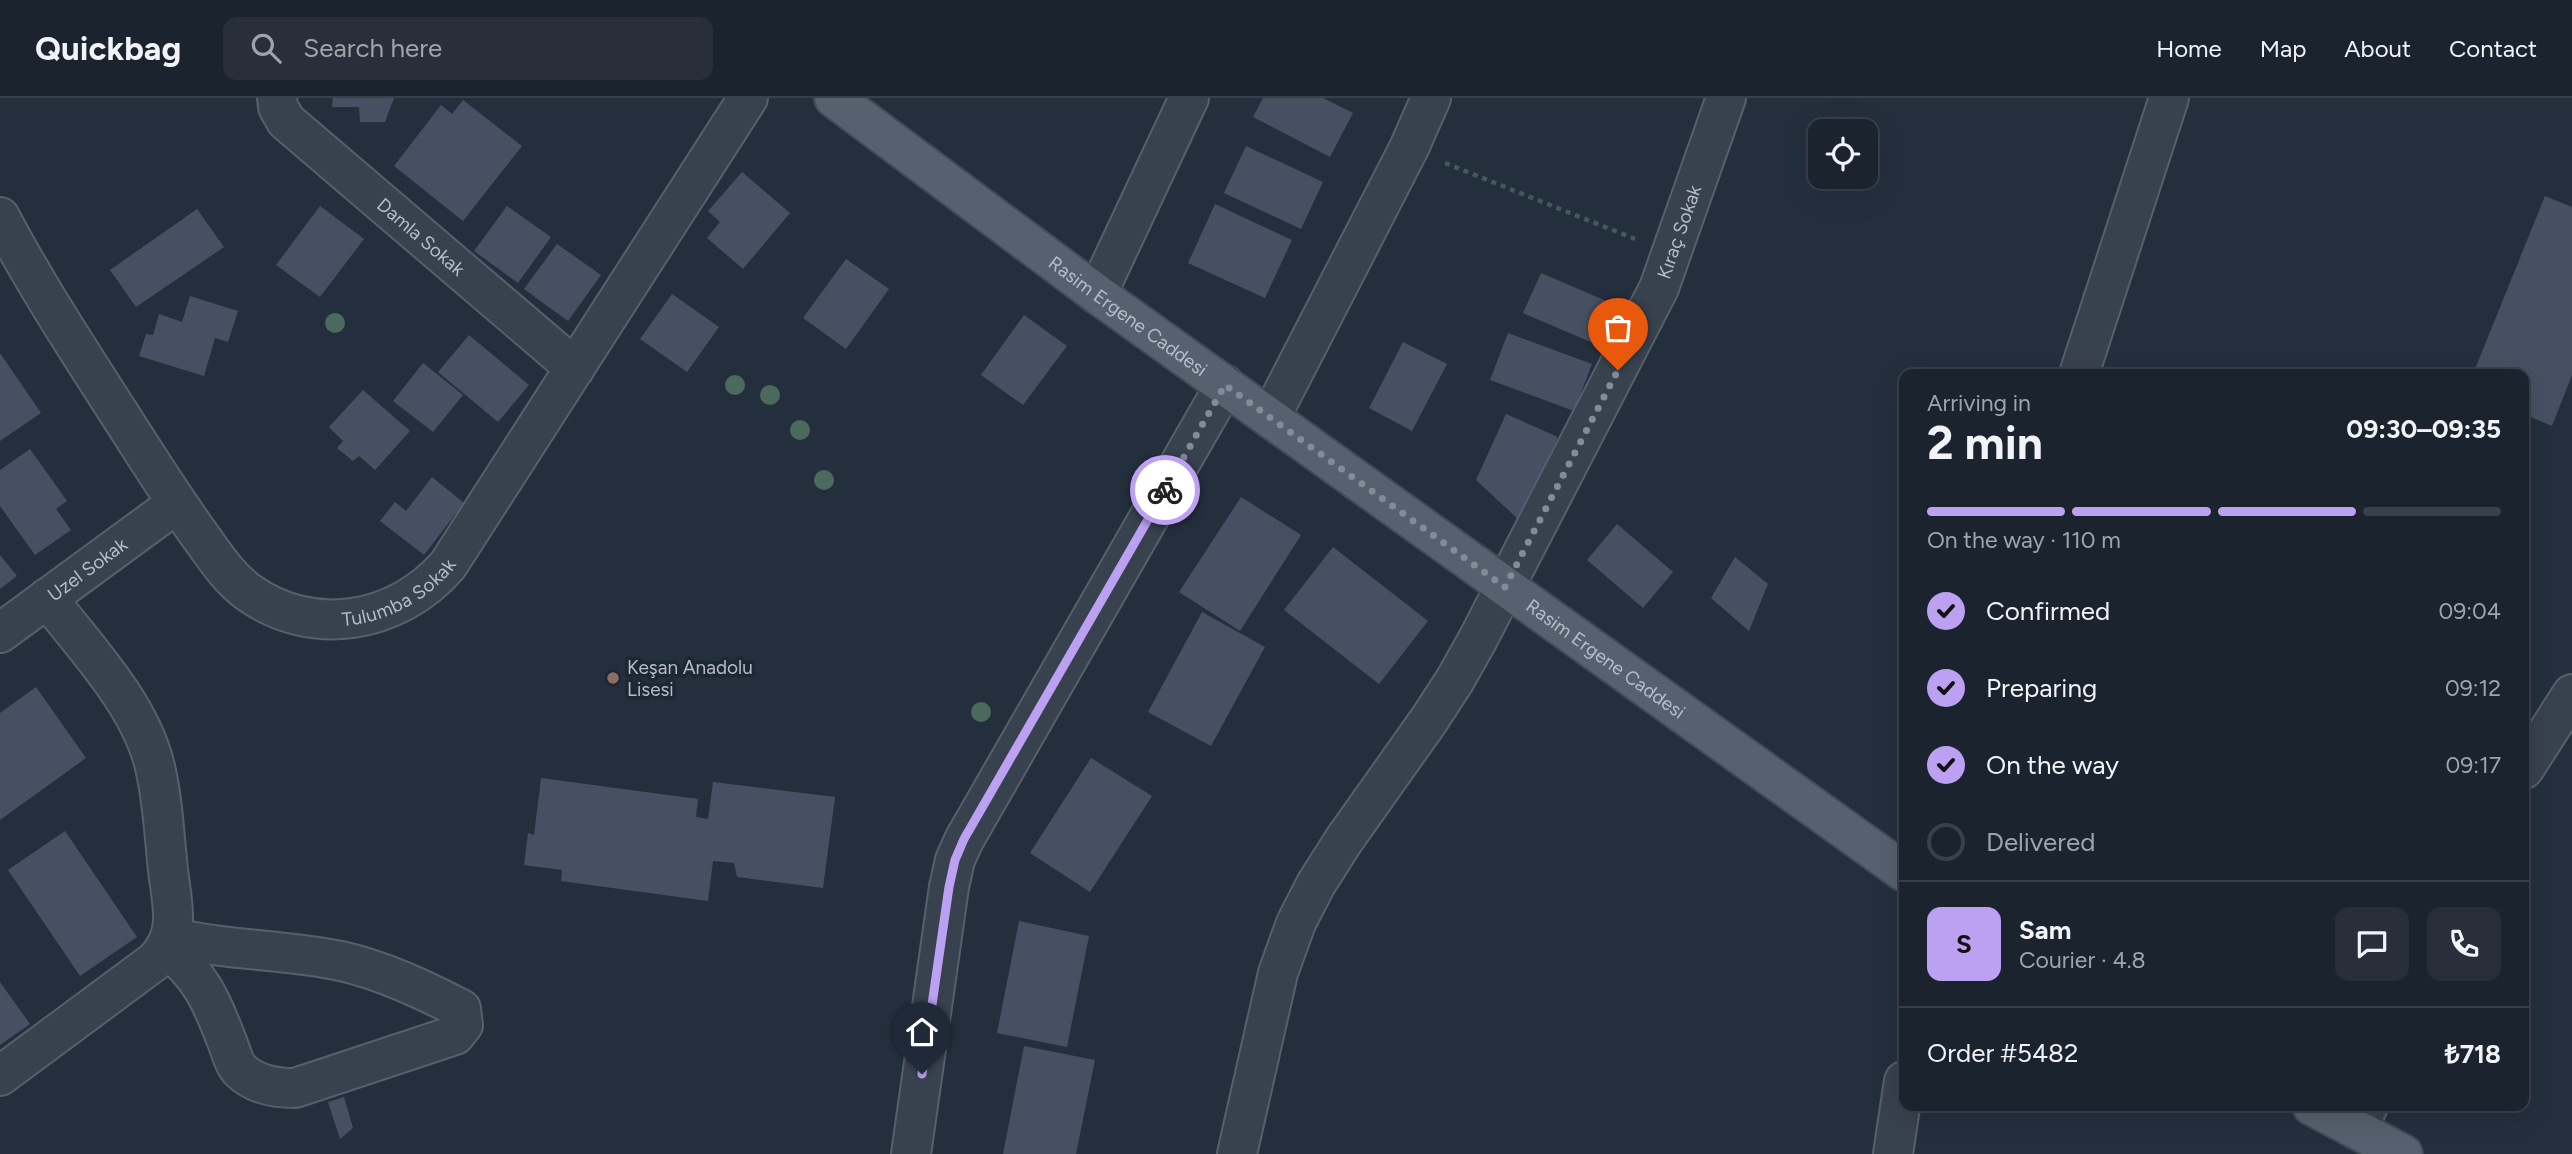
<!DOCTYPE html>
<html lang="en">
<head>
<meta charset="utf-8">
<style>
  body { margin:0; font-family:Figtree,sans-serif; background:#282f3a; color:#f1f3f6; height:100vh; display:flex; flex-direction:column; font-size:26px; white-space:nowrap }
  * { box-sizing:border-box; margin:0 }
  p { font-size:23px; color:#a0a4aa }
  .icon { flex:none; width:38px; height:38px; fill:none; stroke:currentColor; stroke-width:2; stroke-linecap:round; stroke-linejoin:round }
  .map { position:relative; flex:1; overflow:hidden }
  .details { position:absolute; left:1899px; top:271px; width:630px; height:742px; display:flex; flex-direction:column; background:#1b232e; border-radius:14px; box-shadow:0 7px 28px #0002,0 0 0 2px #39404a }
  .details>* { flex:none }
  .fabs { position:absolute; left:1808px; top:21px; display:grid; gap:14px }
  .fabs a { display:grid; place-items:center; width:70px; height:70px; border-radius:14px; background:#1b232e; box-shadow:0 7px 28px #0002,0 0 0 2px #39404a; font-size:35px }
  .pin { position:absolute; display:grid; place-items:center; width:60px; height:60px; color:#fff; margin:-72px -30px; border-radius:50% 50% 50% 0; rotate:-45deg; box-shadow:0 0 7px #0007 }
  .pin .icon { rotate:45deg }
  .courier { position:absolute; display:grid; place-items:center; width:70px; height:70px; margin:-35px; border:5px solid #bca0f2; border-radius:50%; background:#fff; color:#222; box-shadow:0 2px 9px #0007 }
  .summary em { font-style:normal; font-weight:700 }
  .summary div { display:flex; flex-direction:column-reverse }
  .summary { display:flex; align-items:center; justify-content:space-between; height:119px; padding:0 28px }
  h1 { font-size:46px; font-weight:700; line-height:52px }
  .bar { display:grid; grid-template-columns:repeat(4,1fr); gap:10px 7px; align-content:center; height:84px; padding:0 28px }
  .bar i { height:9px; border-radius:5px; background:#39404a }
  .bar .selected { background:#bca0f2 }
  .bar p { grid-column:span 4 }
  .line { display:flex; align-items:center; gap:18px; padding:0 28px; border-top:2px solid #39404a }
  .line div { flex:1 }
  .round { display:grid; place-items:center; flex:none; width:74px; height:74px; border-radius:14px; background:#282f3a }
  ol { padding:0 28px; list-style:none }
  li { display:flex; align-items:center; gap:21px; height:77px }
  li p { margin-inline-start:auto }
  li .icon { padding:7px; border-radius:50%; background:#bca0f2; color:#111; stroke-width:4 }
  li:last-child { color:#a0a4aa }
  li i { width:38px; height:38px; border:4px solid #39404a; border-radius:50% }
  header { display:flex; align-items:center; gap:42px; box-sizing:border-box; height:98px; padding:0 35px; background:#1b232e; border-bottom:2px solid #39404a }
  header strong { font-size:33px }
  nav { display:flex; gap:38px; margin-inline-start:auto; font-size:24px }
  .search { width:490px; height:63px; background:#282f3a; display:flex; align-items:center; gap:18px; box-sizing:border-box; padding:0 24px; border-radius:14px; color:#a0a4aa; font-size:26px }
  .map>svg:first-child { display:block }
</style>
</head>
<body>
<header>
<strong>Quickbag</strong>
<div class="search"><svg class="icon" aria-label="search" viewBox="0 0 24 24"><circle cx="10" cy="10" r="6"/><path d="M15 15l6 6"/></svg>Search here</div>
<nav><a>Home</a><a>Map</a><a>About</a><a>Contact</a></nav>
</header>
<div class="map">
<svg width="2572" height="1056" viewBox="0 0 2572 1056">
  <rect width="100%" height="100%" fill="#242f3e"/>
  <!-- building -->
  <g fill="#455162">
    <path d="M 333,0 L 394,0 L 385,24 L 360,24 L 359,9 L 332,9 Z"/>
    <path d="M 1263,0 L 1323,0 L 1353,15 L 1330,59 L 1253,19 Z"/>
    <path d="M 463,2 L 522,48 L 463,123 L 394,68 L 441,7 L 452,16 Z"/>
    <path d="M 1246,48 L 1323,84 L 1301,131 L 1224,95 Z"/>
    <path d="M 742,74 L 790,115 L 743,171 L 707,140 L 720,124 L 708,113 Z"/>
    <path d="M 2545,98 L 2572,109 L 2572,277 L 2552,328 L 2524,316 L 2524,276 L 2473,276 Z"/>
    <path d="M 1215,106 L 1292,142 L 1265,200 L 1188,165 Z"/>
    <path d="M 320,108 L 364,141 L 320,199 L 276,167 Z"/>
    <path d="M 507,108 L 551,139 L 518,185 L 474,153 Z"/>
    <path d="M 197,111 L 224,149 L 136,209 L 110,172 Z"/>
    <path d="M 557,146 L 601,177 L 568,223 L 524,191 Z"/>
    <path d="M 846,161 L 889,191 L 846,251 L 803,220 Z"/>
    <path d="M 1541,175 L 1618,208 L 1600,248 L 1523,215 Z"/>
    <path d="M 672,196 L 719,229 L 687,274 L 640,241 Z"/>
    <path d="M 190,198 L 238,213 L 228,244 L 215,240 L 204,278 L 139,258 L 146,236 L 153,237 L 159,216 L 182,224 Z"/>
    <path d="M 1024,217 L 1067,248 L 1023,307 L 981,277 Z"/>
    <path d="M 1508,235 L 1592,266 L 1574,313 L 1490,282 Z"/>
    <path d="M 469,237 L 529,287 L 498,324 L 438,274 Z"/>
    <path d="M 1403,244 L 1447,266 L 1412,333 L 1369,310 Z"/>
    <path d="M 0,255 L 41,315 L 0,343 Z"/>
    <path d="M 423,265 L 463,297 L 433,334 L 393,303 Z"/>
    <path d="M 363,292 L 410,333 L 375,372 L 359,358 L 353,363 L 337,350 L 343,343 L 329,329 Z"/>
    <path d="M 1506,316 L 1558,339 L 1520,423 L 1476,382 Z"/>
    <path d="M 30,351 L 67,403 L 56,411 L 71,432 L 35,457 L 0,408 L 0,372 Z"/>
    <path d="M 432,379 L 464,405 L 424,457 L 380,423 L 395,404 L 406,413 Z"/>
    <path d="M 1241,399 L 1301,437 L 1240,533 L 1179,494 Z"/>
    <path d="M 1617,426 L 1673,474 L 1643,510 L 1587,462 Z"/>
    <path d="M 1333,449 L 1428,523 L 1379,586 L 1284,512 Z"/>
    <path d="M 0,457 L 17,478 L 0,491 Z"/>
    <path d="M 1735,459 L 1768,486 L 1749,533 L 1711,500 Z"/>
    <path d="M 1202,514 L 1265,549 L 1211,648 L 1148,614 Z"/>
    <path d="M 36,589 L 86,660 L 0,722 L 0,615 Z"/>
    <path d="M 1091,660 L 1152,698 L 1090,794 L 1030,755 Z"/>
    <path d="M 541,680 L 698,701 L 696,719 L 708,721 L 713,684 L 835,699 L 823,790 L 737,779 L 734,765 L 713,763 L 708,803 L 561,783 L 562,772 L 524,767 L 528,735 L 534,737 Z"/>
    <path d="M 65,733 L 137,839 L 80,878 L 8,772 Z"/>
    <path d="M 1019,823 L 1089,838 L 1067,949 L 997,935 Z"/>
    <path d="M 0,884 L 30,926 L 0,947 Z"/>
    <path d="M 1024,948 L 1095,962 L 1076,1056 L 1003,1056 Z"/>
    <path d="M 344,999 L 353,1030 L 340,1041 L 328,1004 Z"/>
  </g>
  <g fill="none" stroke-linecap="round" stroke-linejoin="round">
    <defs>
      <g id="minor">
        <path id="s1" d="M 277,0 L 278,9 L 286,23 L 575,270"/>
        <path id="s2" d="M 0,119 C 41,197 91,271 138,345 C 159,378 180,410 203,442 C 216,460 229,480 248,494 C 312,540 397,526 448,467 L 748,0"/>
        <path d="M 1097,196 L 1189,0"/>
        <path d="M 2079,276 L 2169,0"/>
        <path d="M 1270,320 L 1409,50 L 1431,0"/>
        <path id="s3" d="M 0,535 L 176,406"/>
        <path d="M 2524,671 L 2572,596"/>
        <path d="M 166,851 C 199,874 212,904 226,941 C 230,950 233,964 239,971 C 253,986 276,990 295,990 L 455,937 L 463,927 L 461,911 C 422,891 384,873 341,863 C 285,851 227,853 171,839"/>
        <path d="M 0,978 L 155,863 C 182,835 172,807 168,772 C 164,736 163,700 154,665 C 138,604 85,549 47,500"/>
        <path d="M 2357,1032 L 2368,1008"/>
        <path d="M 911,1056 L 949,789 L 955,762 L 964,742 L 1225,287"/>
        <path id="s4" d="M 1237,1056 L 1278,875 L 1296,825 L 1316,786 L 1344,742 L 1429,622 L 1455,582 L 1478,541 L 1659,190 L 1726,0"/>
        <path d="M 1893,1056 L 1904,983"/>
      </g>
      <g id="major">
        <path id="s5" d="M 834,0 L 1097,196 L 1904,774"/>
        <path d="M 2312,1008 L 2403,1056"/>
      </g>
    </defs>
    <!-- minor casing -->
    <use href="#minor" stroke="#565f6c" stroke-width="42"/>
    <!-- major casing -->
    <use href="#major" stroke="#414a57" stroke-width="42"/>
    <!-- path -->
    <path stroke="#44595c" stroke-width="4.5" stroke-dasharray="5 5" stroke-linecap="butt" d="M 1445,65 L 1635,141"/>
    <!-- minor -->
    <use href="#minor" stroke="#38414e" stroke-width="38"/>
    <!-- major -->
    <use href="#major" stroke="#56606e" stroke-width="38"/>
  </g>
  <!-- trees -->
  <g fill="#4b6a5d">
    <circle cx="335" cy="225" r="10"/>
    <circle cx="735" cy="287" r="10"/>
    <circle cx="770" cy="297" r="10"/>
    <circle cx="800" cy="332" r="10"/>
    <circle cx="824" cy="382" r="10"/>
    <circle cx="981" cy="614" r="10"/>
  </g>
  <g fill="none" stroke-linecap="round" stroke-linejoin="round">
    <!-- done -->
    <path stroke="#828b98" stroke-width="7" stroke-dasharray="0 12.6" d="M 1165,392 L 1225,287 L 1505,489 L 1618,272"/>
    <!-- route -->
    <path stroke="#bca0f2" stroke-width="9" d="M 922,976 L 949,789 L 955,762 L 964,741 L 1165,392"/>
  </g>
  <!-- markers -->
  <circle fill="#8d6e63" stroke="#1d2633" stroke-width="2.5" cx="613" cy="580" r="7"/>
  <g text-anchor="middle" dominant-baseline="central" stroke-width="7" stroke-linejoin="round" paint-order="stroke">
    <!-- street labels -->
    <g font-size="19" fill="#b4bcc9" stroke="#1d2633">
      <text stroke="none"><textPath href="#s4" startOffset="1031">Kıraç Sokak</textPath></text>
      <text stroke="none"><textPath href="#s1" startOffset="203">Damla Sokak</textPath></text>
      <text stroke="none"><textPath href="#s5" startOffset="366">Rasim Ergene Caddesi</textPath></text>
      <text stroke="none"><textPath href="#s3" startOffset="108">Uzel Sokak</textPath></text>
      <text stroke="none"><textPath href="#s2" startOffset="614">Tulumba Sokak</textPath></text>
      <text stroke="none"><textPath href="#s5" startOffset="954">Rasim Ergene Caddesi</textPath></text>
    </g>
    <!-- poi labels -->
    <g font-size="19" fill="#b4bcc9" stroke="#1d2633" text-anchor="start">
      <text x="627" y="569">Keşan Anadolu<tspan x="627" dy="22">Lisesi</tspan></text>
    </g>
  </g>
</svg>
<div class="fabs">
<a><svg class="icon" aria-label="locate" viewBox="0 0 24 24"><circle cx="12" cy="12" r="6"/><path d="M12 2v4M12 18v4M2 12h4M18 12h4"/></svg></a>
</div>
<div class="pin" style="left:1618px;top:272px;background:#ea580c"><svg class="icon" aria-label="bag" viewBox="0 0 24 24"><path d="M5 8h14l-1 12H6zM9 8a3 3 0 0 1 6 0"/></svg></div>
<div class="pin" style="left:922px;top:976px;background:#1f2937"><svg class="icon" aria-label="home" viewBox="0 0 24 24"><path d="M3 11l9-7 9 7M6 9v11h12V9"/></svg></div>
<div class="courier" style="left:1165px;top:392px"><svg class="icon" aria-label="bike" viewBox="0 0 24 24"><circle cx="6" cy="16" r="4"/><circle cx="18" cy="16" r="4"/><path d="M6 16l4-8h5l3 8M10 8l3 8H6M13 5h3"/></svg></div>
<section class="details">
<div class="summary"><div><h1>2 min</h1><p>Arriving in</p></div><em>09:30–09:35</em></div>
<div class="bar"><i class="selected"></i><i class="selected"></i><i class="selected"></i><i></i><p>On the way · 110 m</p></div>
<ol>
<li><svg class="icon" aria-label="check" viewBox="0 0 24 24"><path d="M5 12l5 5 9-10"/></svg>Confirmed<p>09:04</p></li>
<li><svg class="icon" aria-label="check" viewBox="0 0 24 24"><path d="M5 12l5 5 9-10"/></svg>Preparing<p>09:12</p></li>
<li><svg class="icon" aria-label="check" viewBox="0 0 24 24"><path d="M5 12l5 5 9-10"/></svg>On the way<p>09:17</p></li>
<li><i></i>Delivered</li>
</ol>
<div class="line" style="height:126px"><b class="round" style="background:#bca0f2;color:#111">S</b><div><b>Sam</b><p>Courier · 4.8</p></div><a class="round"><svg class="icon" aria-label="chat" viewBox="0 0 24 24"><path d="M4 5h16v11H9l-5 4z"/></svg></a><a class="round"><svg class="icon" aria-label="phone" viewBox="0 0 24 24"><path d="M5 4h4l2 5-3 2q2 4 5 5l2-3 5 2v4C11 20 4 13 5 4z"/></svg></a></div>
<div class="line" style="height:91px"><div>Order #5482</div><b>₺718</b></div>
</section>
</div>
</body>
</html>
